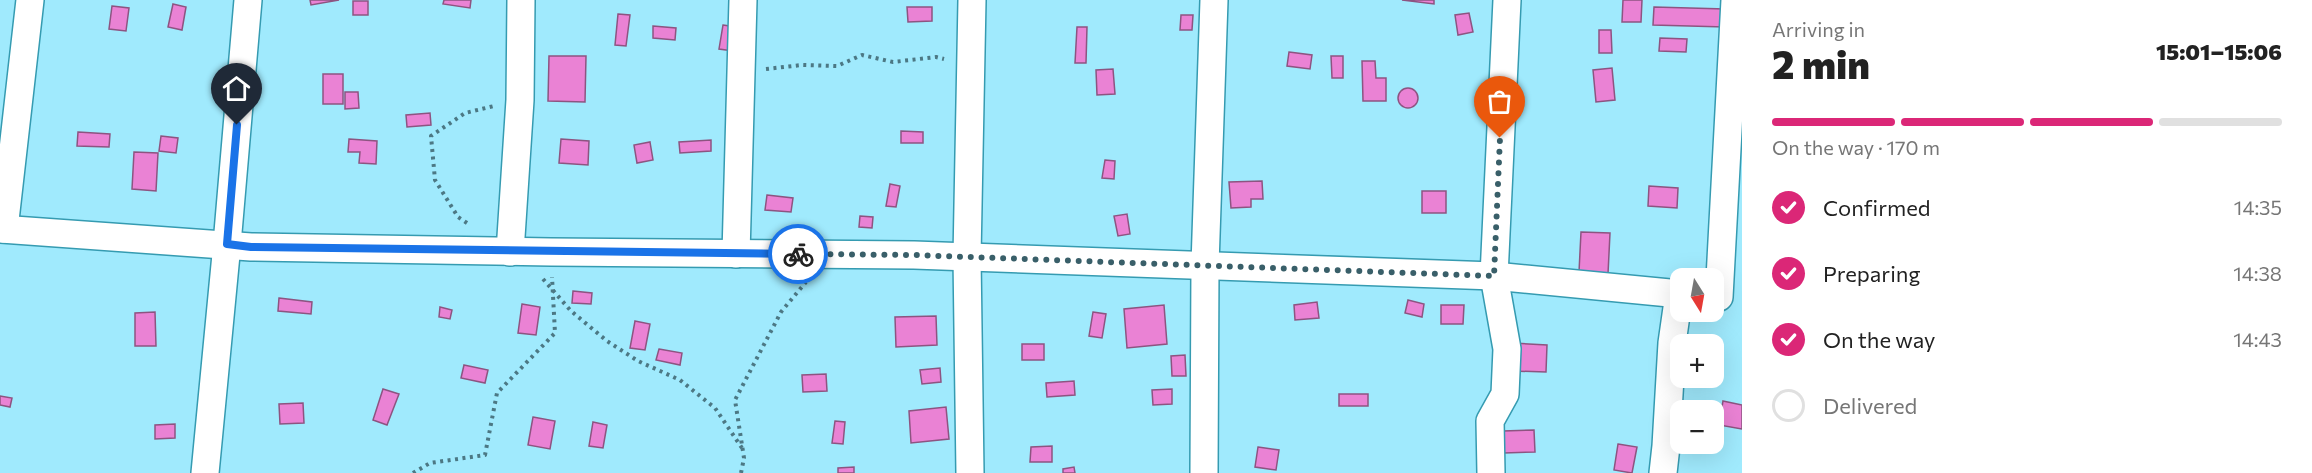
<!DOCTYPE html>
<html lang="en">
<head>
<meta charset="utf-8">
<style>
  body { margin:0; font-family:Commissioner,sans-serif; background:#f2f2f2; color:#222; height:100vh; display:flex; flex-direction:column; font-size:22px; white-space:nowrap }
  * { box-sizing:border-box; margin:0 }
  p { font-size:20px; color:#767676 }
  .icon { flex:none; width:33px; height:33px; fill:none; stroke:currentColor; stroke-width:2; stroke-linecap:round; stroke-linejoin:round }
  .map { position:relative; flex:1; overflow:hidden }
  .sheet { display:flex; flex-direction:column; background:#fff; width:570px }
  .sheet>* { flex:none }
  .needle { width:39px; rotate:169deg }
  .buttons { position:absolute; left:1670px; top:268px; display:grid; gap:12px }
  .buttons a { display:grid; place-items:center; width:54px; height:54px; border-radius:12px; background:#fff; box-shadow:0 6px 24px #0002; font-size:30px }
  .pin { position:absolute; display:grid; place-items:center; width:51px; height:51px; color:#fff; margin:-62px -26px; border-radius:50% 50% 50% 0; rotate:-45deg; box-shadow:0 0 6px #0007 }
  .pin .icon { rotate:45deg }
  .courier { position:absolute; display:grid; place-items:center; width:60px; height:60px; margin:-30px; border:4px solid #1a73e8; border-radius:50%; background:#fff; color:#222; box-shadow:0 2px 8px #0007 }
  .head em { font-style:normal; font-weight:800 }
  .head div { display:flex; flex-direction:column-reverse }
  .head { display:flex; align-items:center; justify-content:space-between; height:102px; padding:0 30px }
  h1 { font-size:39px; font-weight:800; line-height:45px }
  .bar { display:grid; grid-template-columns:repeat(4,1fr); gap:9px 6px; align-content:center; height:72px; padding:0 30px }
  .bar i { height:8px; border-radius:4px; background:#e0e0e0 }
  .bar .active { background:#db2777 }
  .bar p { grid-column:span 4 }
  ol { padding:0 30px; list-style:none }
  li { display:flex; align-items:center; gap:18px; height:66px }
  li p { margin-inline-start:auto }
  li .icon { padding:6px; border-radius:50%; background:#db2777; color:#fff; stroke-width:4 }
  li:last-child { color:#767676 }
  li i { width:33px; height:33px; border:3px solid #e0e0e0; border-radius:50% }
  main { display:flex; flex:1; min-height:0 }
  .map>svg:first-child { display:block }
</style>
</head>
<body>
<main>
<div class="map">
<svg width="1742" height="473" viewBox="0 0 1742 473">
  <rect width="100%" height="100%" fill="#a0eafd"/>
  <!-- building -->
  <g fill="#ea82d4" stroke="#8d5481" stroke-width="1.5">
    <path d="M 310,0 L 339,0 L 311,5 Z"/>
    <path d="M 444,0 L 471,0 L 470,8 L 443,4 Z"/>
    <path d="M 1402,0 L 1434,0 L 1434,4 Z"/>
    <path d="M 1623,0 L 1642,0 L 1641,22 L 1622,22 Z"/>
    <rect x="353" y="1" width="15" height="14"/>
    <path d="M 173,4 L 186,7 L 182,30 L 168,27 Z"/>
    <path d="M 112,6 L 129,8 L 126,31 L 109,29 Z"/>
    <path d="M 907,7 L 932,7 L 932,21 L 908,22 Z"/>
    <path d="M 1654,7 L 1725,9 L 1725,27 L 1653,25 Z"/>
    <path d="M 1469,13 L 1473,32 L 1458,35 L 1455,15 Z"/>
    <path d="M 618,14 L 630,15 L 626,46 L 615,45 Z"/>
    <path d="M 1181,15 L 1193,15 L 1192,30 L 1180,30 Z"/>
    <path d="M 723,25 L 736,27 L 733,51 L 719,49 Z"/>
    <path d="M 653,26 L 676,28 L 675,40 L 653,38 Z"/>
    <path d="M 1077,27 L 1087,27 L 1086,63 L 1075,63 Z"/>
    <path d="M 1599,30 L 1611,30 L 1612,53 L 1599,53 Z"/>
    <path d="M 1660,38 L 1687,39 L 1686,52 L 1659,51 Z"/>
    <path d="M 1289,52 L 1312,55 L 1310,69 L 1287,66 Z"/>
    <path d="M 549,56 L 586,56 L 585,102 L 548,101 Z"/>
    <path d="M 1331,56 L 1343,56 L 1343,78 L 1332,78 Z"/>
    <path d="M 1362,61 L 1375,61 L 1376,78 L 1386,78 L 1386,101 L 1363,101 Z"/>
    <path d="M 1612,68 L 1615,100 L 1596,102 L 1593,70 Z"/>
    <path d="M 1113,69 L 1115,94 L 1097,95 L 1096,70 Z"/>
    <rect x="323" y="74" width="20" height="30"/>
    <circle cx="1408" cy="98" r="10"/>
    <path d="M 345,92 L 358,92 L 359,108 L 345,109 Z"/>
    <path d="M 430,113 L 431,125 L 407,127 L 406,115 Z"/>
    <path d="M 901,131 L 923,132 L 923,143 L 901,143 Z"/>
    <path d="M 78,132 L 110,134 L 109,147 L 77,146 Z"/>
    <path d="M 161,136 L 178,138 L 176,153 L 159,151 Z"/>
    <path d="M 349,139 L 377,141 L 376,164 L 359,163 L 360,152 L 348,152 Z"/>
    <path d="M 561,139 L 589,141 L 588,165 L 559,163 Z"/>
    <path d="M 711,140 L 711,151 L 680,153 L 679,142 Z"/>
    <path d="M 650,142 L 653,160 L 637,163 L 634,145 Z"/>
    <path d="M 134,152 L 158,153 L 156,191 L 132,189 Z"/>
    <path d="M 1105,160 L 1115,161 L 1114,179 L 1102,178 Z"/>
    <path d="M 1262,181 L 1263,199 L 1251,199 L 1251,207 L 1231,208 L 1229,182 Z"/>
    <path d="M 890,184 L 900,186 L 896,207 L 886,206 Z"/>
    <path d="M 1649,186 L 1678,188 L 1677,208 L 1648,206 Z"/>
    <rect x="1422" y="191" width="24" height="22"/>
    <path d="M 767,195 L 793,198 L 791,212 L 765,210 Z"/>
    <path d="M 1127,214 L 1130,234 L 1118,236 L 1114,216 Z"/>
    <path d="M 860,216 L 873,217 L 872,228 L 859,227 Z"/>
    <path d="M 1581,232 L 1610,233 L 1608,274 L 1579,272 Z"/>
    <path d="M 573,291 L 592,293 L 591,304 L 572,303 Z"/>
    <path d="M 279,298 L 312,302 L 311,314 L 278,311 Z"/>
    <path d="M 1408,300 L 1424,304 L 1422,317 L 1405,313 Z"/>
    <path d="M 1317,302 L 1319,318 L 1295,320 L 1294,305 Z"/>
    <path d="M 522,304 L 540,307 L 536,335 L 518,333 Z"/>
    <path d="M 1164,305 L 1167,344 L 1127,348 L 1124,309 Z"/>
    <path d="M 1441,305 L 1464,305 L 1463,324 L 1441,324 Z"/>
    <path d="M 440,307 L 452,310 L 450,319 L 439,317 Z"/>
    <path d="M 155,312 L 156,346 L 135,346 L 135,313 Z"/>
    <path d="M 1093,312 L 1106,314 L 1102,338 L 1089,336 Z"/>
    <path d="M 936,316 L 937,345 L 896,347 L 895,317 Z"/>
    <path d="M 635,321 L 650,324 L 645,350 L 630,348 Z"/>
    <path d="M 1513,343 L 1547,345 L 1546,372 L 1512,371 Z"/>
    <rect x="1022" y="344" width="22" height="16"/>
    <path d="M 659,349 L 682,353 L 680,365 L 656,360 Z"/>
    <path d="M 1185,355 L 1186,376 L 1172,376 L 1171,356 Z"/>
    <path d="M 464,365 L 488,370 L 485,383 L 461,378 Z"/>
    <path d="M 940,368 L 941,382 L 922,384 L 920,370 Z"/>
    <path d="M 826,374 L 827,391 L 803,392 L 802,375 Z"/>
    <path d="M 1074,381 L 1075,395 L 1047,397 L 1046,383 Z"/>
    <path d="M 383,389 L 399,394 L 387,425 L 373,420 Z"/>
    <path d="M 1172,389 L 1172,404 L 1153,405 L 1152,390 Z"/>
    <rect x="1339" y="394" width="29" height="12"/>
    <path d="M 0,396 L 12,398 L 10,407 L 0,405 Z"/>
    <path d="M 1723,401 L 1742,405 L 1742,429 L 1719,425 Z"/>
    <path d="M 303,403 L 304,423 L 280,424 L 279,404 Z"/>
    <path d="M 946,407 L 949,439 L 911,443 L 909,411 Z"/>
    <path d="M 533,417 L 555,421 L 550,449 L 528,445 Z"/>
    <path d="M 835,421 L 845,422 L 843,444 L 832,443 Z"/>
    <path d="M 593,422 L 607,425 L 603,448 L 589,446 Z"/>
    <path d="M 175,424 L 175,438 L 155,439 L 155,425 Z"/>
    <path d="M 1534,430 L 1535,452 L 1504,453 L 1503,431 Z"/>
    <path d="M 1618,444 L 1637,447 L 1632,473 L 1614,470 Z"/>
    <path d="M 1052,446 L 1052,462 L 1030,462 L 1031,447 Z"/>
    <path d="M 1258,447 L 1279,450 L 1276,470 L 1255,467 Z"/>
    <path d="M 854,467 L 854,473 L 838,473 L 838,468 Z"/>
    <path d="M 1074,467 L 1075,473 L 1063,473 L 1063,469 Z"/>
  </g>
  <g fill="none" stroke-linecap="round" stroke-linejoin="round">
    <defs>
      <g id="minor">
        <path d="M 0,229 L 251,247 L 551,252 L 914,255 L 1494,276 L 1680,294"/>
        <path d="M 4,229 L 30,0"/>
        <path d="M 510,252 L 520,100 L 521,0"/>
        <path d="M 736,254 L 743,0"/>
        <path d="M 1719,297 L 1735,0"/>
        <path d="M 205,473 L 227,244 L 248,0"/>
        <path d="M 970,473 L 967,257 L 972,0"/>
        <path d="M 1204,473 L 1205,265 L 1214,0"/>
        <path d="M 1491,473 L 1490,421 L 1505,394 L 1507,349 L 1494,276 L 1507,0"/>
        <path d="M 1663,473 L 1666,446 L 1672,343 L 1679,294"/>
      </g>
    </defs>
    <!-- minor casing -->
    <use href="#minor" stroke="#359bb1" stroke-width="30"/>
    <!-- path -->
    <g stroke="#4c7884" stroke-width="4" stroke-dasharray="3 4.5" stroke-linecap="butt">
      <path d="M 766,69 L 802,65 L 837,66 L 862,55 L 893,62 L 936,57 L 944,59"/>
      <path d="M 467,223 L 458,217 L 435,180 L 431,136 L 465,113 L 494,106"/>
      <path d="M 543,279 L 571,311 L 607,341 L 638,361 L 680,380 L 715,408 L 742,448"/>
      <path d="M 413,473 L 430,463 L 485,455 L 497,393 L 555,333 L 552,277"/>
      <path d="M 741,473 L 744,458 L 735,400 L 781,312 L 806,282"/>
    </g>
    <!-- minor -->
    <use href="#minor" stroke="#fff" stroke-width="27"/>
  </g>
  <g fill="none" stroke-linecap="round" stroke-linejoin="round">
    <!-- done -->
    <path stroke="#395f69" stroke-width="6" stroke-dasharray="0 10.8" d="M 798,254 L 914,255 L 1494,276 L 1500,138"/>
    <!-- route -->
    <path stroke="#1a73e8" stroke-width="8" d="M 237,125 L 227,244 L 251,247 L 798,254"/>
  </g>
</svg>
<div class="buttons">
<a><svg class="needle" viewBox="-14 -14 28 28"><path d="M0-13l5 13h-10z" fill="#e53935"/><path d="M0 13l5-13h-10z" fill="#767676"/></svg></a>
<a>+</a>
<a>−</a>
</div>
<div class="pin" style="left:1500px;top:138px;background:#ea580c"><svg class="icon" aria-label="bag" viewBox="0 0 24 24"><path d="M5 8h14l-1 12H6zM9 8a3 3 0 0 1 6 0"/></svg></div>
<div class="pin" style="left:237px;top:125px;background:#1f2937"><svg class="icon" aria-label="home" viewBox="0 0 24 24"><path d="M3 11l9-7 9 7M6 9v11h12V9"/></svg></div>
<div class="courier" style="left:798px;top:254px"><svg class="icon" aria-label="bike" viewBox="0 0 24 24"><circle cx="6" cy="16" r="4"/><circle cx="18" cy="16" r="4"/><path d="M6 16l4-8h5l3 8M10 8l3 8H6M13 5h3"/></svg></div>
</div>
<section class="sheet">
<div class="head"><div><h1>2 min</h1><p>Arriving in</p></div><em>15:01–15:06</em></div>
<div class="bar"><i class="active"></i><i class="active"></i><i class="active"></i><i></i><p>On the way · 170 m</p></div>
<ol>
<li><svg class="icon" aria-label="check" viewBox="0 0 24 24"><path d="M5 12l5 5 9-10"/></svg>Confirmed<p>14:35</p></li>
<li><svg class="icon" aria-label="check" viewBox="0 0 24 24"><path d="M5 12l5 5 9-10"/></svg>Preparing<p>14:38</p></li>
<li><svg class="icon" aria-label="check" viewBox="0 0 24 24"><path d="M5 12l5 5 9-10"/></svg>On the way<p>14:43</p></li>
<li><i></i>Delivered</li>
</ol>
</section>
</main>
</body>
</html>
